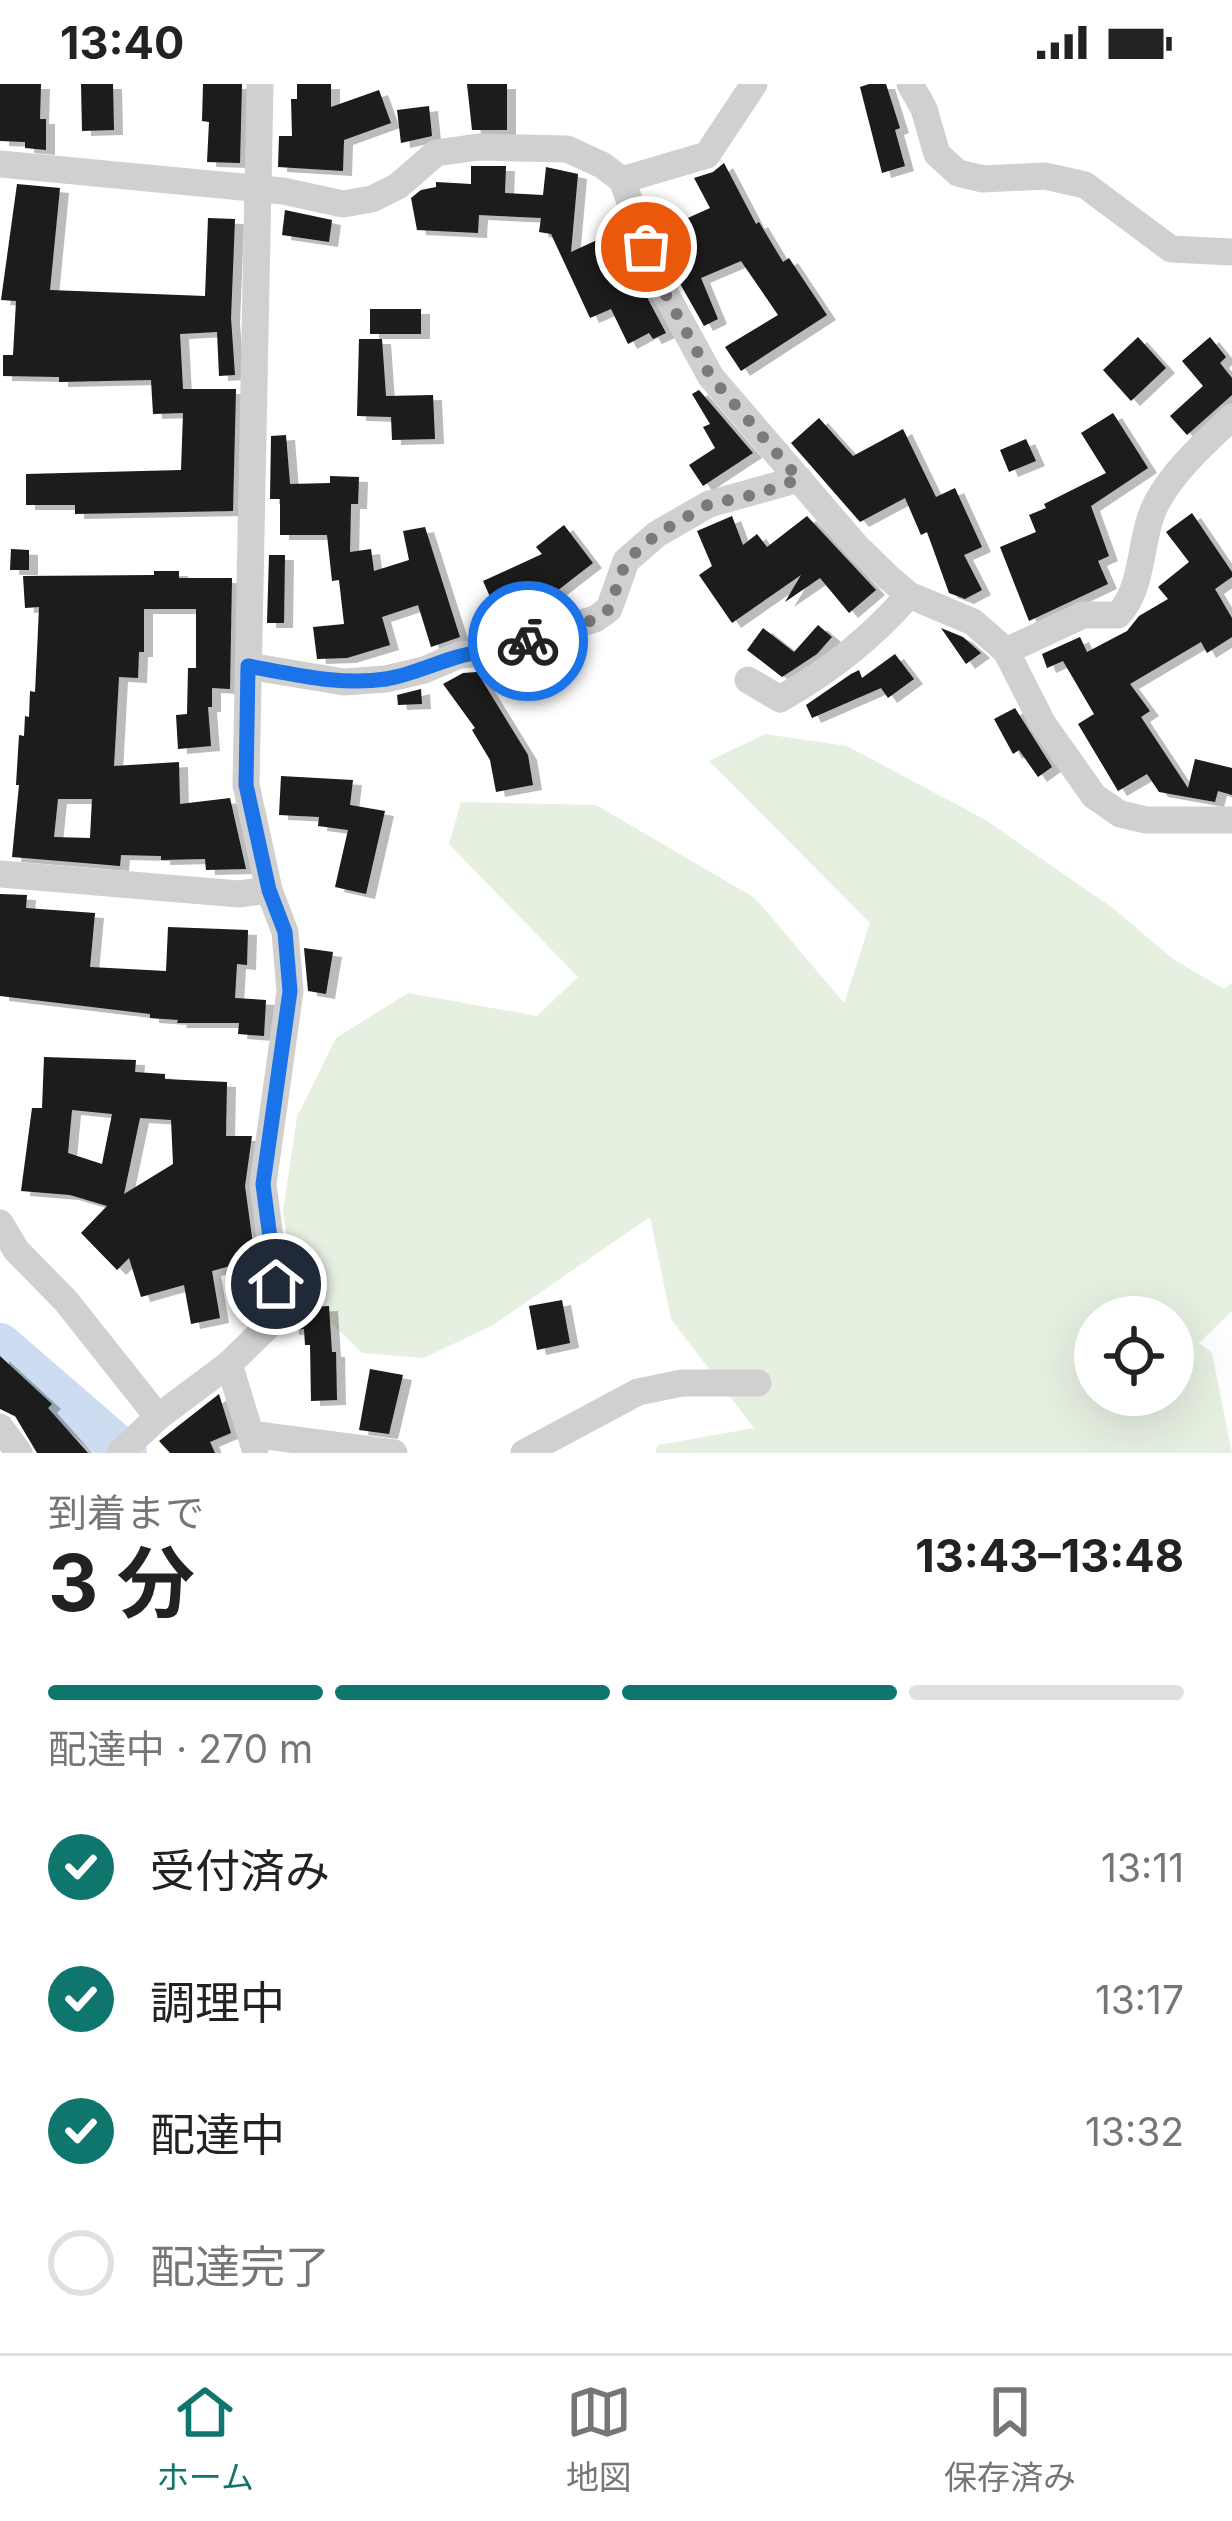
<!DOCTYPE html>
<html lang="ja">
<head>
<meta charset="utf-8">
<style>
  body { margin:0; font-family:Inter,"Noto Sans JP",sans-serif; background:#f2f2f2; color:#222; height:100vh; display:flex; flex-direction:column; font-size:45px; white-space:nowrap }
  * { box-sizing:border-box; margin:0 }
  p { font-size:39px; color:#767676 }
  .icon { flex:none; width:66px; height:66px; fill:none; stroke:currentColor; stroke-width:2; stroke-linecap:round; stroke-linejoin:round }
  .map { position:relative; height:1369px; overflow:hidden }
  .sheet { display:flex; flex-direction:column; background:#fff; flex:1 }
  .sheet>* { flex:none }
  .controls { position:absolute; left:1074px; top:1212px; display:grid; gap:24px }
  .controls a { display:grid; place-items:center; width:120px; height:120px; border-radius:50%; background:#fff; box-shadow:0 12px 48px #0002; font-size:60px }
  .pin { position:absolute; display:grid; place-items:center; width:102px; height:102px; color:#fff; margin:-51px; border:6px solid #fff; border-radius:50%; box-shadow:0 3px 12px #0007 }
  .courier { position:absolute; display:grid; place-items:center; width:120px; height:120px; margin:-60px; border:9px solid #1a73e8; border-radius:50%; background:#fff; color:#222; box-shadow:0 3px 15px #0007 }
  .summary em { font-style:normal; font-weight:700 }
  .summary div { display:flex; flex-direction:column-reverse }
  .summary { display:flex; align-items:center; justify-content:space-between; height:204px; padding:0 48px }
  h1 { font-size:78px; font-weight:700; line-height:90px }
  .bar { display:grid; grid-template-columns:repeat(4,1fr); gap:18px 12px; align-content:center; height:144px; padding:0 48px }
  .bar i { height:15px; border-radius:9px; background:#e0e0e0 }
  .bar .active { background:#0f766e }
  .bar p { grid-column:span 4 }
  ol { padding:0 48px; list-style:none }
  li { display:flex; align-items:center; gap:36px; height:132px }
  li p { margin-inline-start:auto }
  li .icon { padding:12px; border-radius:50%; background:#0f766e; color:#fff; stroke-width:4 }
  li:last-child { color:#767676 }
  li i { width:66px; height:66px; border:6px solid #e0e0e0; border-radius:50% }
  .status { display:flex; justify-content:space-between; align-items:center; height:84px; padding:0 60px; background:#fff; direction:ltr }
  .status svg { height:33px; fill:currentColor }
  .menu { display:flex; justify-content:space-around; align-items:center; height:168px; border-top:3px solid #e0e0e0; background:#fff; font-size:33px; color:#767676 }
  .menu a { display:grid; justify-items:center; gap:6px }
  .menu .active { color:#0f766e }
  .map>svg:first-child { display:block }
</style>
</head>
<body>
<div class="status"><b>13:40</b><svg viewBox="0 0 49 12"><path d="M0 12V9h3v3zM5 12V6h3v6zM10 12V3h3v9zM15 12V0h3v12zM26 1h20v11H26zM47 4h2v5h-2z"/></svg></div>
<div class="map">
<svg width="1232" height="1369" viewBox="0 0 1232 1369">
  <defs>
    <filter id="shadow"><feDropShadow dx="9" dy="5" stdDeviation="0" flood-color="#0004"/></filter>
  </defs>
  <rect width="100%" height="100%" fill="#fff"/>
  <!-- green -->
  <path fill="#e6f0e1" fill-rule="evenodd" d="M 765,650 L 847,662 L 984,735 L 1114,825 L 1173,875 L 1224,905 L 1232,899 L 1232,1227 L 1199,1259 L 1212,1269 L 1232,1369 L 655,1369 L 658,1361 L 754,1344 L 671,1235 L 650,1133 L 493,1241 L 424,1274 L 362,1269 L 294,1203 L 283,1127 L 297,1033 L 336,954 L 408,909 L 537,932 L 578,893 L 449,760 L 461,718 L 596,721 L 755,814 L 844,919 L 870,839 L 709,677 ZM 1095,1233 L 1173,1233 L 1173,1311 L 1095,1311 Z"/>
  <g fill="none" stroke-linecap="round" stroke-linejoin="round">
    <!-- river -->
    <path stroke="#cddcf0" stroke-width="42" d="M 0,1260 L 126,1369"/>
  </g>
  <!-- building -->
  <g fill="#1a1a1a" fill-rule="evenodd" filter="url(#shadow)">
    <path d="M 0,0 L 41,0 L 40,35 L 46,35 L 46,66 L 25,64 L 25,58 L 0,57 Z"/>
    <path d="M 81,0 L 113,0 L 114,46 L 82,47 Z"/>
    <path d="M 203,0 L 242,0 L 240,79 L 207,78 L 209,38 L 202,37 Z"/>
    <path d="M 297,0 L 331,0 L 331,23 L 379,6 L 391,39 L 344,56 L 343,87 L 278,83 L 279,52 L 292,52 L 291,15 L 297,15 Z"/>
    <path d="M 467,0 L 507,0 L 507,46 L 472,46 Z"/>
    <path d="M 869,0 L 886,0 L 900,44 L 895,46 L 905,82 L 882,89 L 860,3 Z"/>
    <path d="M 429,22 L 432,52 L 401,59 L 397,26 Z"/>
    <path d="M 724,79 L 756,140 L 759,138 L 783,178 L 789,174 L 827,231 L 741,287 L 725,263 L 778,231 L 741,177 L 701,194 L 718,235 L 704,242 L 674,189 L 659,147 L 710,124 L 694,94 L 713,88 Z"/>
    <path d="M 471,82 L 506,82 L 505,109 L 543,111 L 546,83 L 578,90 L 571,168 L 621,145 L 641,202 L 666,249 L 653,255 L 649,249 L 628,260 L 611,225 L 590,234 L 551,150 L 539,148 L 541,134 L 479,131 L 478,149 L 417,146 L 411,114 L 421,106 L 436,103 L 436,98 L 471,100 Z"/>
    <path d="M 17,100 L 60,104 L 50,206 L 205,212 L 208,134 L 235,135 L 231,234 L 235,291 L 219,292 L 217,248 L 180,250 L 183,305 L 236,305 L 233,427 L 75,430 L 75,421 L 26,421 L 26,390 L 181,386 L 183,329 L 153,330 L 151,296 L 59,298 L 59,293 L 3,292 L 3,271 L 13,271 L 16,217 L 1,216 Z"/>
    <path d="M 285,126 L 332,136 L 329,158 L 282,151 Z"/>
    <rect x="370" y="225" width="51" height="25"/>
    <path d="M 1138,253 L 1166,284 L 1131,317 L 1103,286 Z"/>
    <path d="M 1210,253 L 1226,273 L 1220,279 L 1232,294 L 1232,311 L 1187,351 L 1170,332 L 1203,302 L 1182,277 Z"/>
    <path d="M 359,255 L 382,255 L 386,312 L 433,311 L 435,355 L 392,356 L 391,333 L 357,332 Z"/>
    <path d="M 699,306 L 753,369 L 703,402 L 689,381 L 715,364 L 703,343 L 710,340 L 692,310 Z"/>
    <path d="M 1113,329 L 1148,384 L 1091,422 L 1109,472 L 1098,477 L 1108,500 L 1029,537 L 1000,463 L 1036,448 L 1029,431 L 1046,424 L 1044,420 L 1106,389 L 1081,349 Z"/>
    <path d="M 819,334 L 853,372 L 903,345 L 936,413 L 955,404 L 982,463 L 964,471 L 982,506 L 965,515 L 949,509 L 927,448 L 921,451 L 905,414 L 860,438 L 791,359 Z"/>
    <path d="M 286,351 L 290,400 L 330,399 L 330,392 L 359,393 L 358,420 L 351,420 L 350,468 L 371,465 L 374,487 L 409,476 L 403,447 L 425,443 L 460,553 L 431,563 L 418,521 L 382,533 L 390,561 L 347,574 L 317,575 L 313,543 L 344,540 L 339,496 L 332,497 L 327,451 L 280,451 L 280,415 L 270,415 L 271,352 Z"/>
    <path d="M 1026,355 L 1036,377 L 1009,388 L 1000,366 Z"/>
    <path d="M 1192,429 L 1232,488 L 1232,493 L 1215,505 L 1232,534 L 1232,553 L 1207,569 L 1201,558 L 1130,600 L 1150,627 L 1141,633 L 1188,704 L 1195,675 L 1232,684 L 1232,711 L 1218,707 L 1215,718 L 1159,708 L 1147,690 L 1118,707 L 1078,640 L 1094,630 L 1063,577 L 1047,584 L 1042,570 L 1080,553 L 1087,568 L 1127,547 L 1139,532 L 1168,515 L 1158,503 L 1189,478 L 1166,448 Z"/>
    <path d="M 732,432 L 743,461 L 757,450 L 767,463 L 807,432 L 876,506 L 849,529 L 820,494 L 785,518 L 801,491 L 732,539 L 699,491 L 712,482 L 697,447 Z"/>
    <path d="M 564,441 L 593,479 L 544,517 L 547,523 L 503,542 L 483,497 L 542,470 L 536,463 Z"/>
    <path d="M 11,465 L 29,466 L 29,486 L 10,486 Z"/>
    <path d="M 269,471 L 285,471 L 284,539 L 267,539 Z"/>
    <path d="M 154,487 L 179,487 L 179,494 L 232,494 L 230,605 L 212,604 L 212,623 L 208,623 L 211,662 L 178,665 L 176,631 L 187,630 L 188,584 L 196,584 L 196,525 L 144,525 L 144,568 L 139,568 L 138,594 L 119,593 L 114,682 L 179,678 L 180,720 L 230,714 L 246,785 L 206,786 L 205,775 L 161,776 L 161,772 L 121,771 L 120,782 L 12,773 L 19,701 L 16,701 L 19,651 L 24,652 L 25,632 L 29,633 L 30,607 L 35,608 L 37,568 L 39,523 L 25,524 L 23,492 L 154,491 ZM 58,715 L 92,715 L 90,754 L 54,753 Z"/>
    <path d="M 818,541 L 832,553 L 817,570 L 782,593 L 747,566 L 763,544 L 794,568 Z"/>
    <path d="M 941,544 L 963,553 L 981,569 L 966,580 Z"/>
    <path d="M 895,570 L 914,595 L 888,614 L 881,604 L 812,634 L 806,621 L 851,590 L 859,586 L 862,594 Z"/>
    <path d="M 477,588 L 528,671 L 533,701 L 496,708 L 490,676 L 472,646 L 475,644 L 443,600 L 463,589 Z"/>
    <path d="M 421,605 L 422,620 L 398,621 L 397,611 Z"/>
    <path d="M 1015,624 L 1052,683 L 1038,693 L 1019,666 L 1013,670 L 994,635 Z"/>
    <path d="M 281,692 L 353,696 L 350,721 L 385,727 L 366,810 L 335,803 L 348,746 L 318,742 L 319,733 L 279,731 Z"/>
    <path d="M 0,810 L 27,811 L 26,824 L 95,829 L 90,883 L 166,887 L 168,843 L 248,846 L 247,881 L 237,880 L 235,914 L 266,916 L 264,952 L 238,950 L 239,939 L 177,939 L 178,936 L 150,934 L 150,930 L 0,912 Z"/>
    <path d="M 304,864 L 333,868 L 326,910 L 308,907 Z"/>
    <path d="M 44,973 L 136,976 L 135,988 L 165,990 L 165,995 L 227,998 L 226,1052 L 252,1052 L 245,1102 L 255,1175 L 212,1187 L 220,1234 L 191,1240 L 184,1201 L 141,1213 L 129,1174 L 117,1186 L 81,1149 L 107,1122 L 70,1111 L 21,1107 L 32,1024 L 42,1024 ZM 72,1026 L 112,1030 L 102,1080 L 68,1069 ZM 140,1034 L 171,1036 L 173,1080 L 124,1110 Z"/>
    <path d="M 562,1216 L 570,1259 L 537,1266 L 529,1222 Z"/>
    <path d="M 329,1222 L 332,1268 L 336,1268 L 337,1316 L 311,1317 L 310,1261 L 305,1261 L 304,1245 L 290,1246 L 289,1229 L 290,1224 Z"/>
    <path d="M 0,1272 L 52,1320 L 48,1324 L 88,1369 L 37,1369 L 15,1332 L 0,1325 Z"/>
    <path d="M 370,1285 L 403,1291 L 389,1350 L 359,1346 Z"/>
    <path d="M 219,1310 L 231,1349 L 210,1358 L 215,1369 L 170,1369 L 159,1357 Z"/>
  </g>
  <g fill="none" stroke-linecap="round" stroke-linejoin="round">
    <!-- street -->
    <g stroke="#d0d0d0" stroke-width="27">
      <path d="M 910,0 L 924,25 L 937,70 L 958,89 L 983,95 L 1045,92 L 1085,101 L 1171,165 L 1232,168"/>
      <path d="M 0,80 L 283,107 L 343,120 L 372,115 L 398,102 L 436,69 L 478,63 L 567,65 L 602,81 L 622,96 L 658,196 L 711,293 L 857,463 L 889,494 L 909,511 L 973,538 L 1006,567 L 1043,640 L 1094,712 L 1120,730 L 1146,736 L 1232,736"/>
      <path d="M 622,96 L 707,71 L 754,0"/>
      <path d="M 1006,567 L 1083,531 L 1118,531 C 1146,501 1138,454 1157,418 C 1175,385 1205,359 1232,333"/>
      <path d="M 248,582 L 344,598 L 386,595 L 424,586 L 459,571 L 501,568 L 547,549 L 595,535 L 609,525 L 626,477 L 657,450 L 709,420 L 799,395"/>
      <path d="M 748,596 L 780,615 C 831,586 871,554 909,511"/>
      <path d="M 0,790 L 239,810 L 269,806"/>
      <path d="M 0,1139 L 16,1166 L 66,1217 L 158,1333"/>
      <path d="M 229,1280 L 255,1365"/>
      <path d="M 0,1343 L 19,1369"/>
      <path d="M 251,1350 L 394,1369"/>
      <path d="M 120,1369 L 158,1333 L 229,1280 L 268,1242 L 276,1200 L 263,1100 L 290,907 L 285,848 L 269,806 L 246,701 L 260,0"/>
      <path d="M 524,1369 L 638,1308 L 682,1299 L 758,1299"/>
    </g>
  </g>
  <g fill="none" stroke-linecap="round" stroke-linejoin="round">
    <!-- done -->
    <path stroke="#7a7a7a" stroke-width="12" stroke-dasharray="0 21.6" d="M 528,557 L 596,535 L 609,525 L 626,477 L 657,450 L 709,420 L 758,410 L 799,395 L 711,293 L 658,196 L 646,163"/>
    <!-- route -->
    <path stroke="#1a73e8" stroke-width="15" d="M 276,1200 L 263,1100 L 290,907 L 285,848 L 269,806 L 246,701 L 248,582 C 293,590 340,602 386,595 C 411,591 433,580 457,573 C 483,565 499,569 528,557"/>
  </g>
</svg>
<div class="controls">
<a><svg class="icon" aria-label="locate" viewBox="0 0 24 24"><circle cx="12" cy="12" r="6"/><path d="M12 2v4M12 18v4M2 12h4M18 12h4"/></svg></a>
</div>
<div class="pin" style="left:646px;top:163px;background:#ea580c"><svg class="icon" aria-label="bag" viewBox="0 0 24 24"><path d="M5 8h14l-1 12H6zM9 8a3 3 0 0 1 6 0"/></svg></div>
<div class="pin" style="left:276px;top:1200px;background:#1f2937"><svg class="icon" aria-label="home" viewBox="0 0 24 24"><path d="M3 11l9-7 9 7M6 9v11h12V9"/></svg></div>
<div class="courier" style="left:528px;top:557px"><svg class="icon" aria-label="bike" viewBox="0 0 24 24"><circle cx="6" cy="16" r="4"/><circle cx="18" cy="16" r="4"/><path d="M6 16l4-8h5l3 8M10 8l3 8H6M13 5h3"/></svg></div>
</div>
<section class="sheet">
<div class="summary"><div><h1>3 分</h1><p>到着まで</p></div><em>13:43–13:48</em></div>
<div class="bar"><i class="active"></i><i class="active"></i><i class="active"></i><i></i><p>配達中 · 270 m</p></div>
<ol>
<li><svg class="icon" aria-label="check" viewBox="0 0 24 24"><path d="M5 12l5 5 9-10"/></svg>受付済み<p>13:11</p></li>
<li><svg class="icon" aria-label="check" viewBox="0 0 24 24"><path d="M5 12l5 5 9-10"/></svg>調理中<p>13:17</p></li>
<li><svg class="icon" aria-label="check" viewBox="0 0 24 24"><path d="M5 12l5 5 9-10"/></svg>配達中<p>13:32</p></li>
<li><i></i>配達完了</li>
</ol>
</section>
<nav class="menu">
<a class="active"><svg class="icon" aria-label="home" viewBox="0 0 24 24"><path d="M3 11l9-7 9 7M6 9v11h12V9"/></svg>ホーム</a>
<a><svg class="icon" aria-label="map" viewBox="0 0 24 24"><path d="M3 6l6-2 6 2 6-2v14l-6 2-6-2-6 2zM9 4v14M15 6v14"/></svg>地図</a>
<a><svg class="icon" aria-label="saved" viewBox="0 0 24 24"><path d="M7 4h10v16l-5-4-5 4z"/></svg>保存済み</a>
</nav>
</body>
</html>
